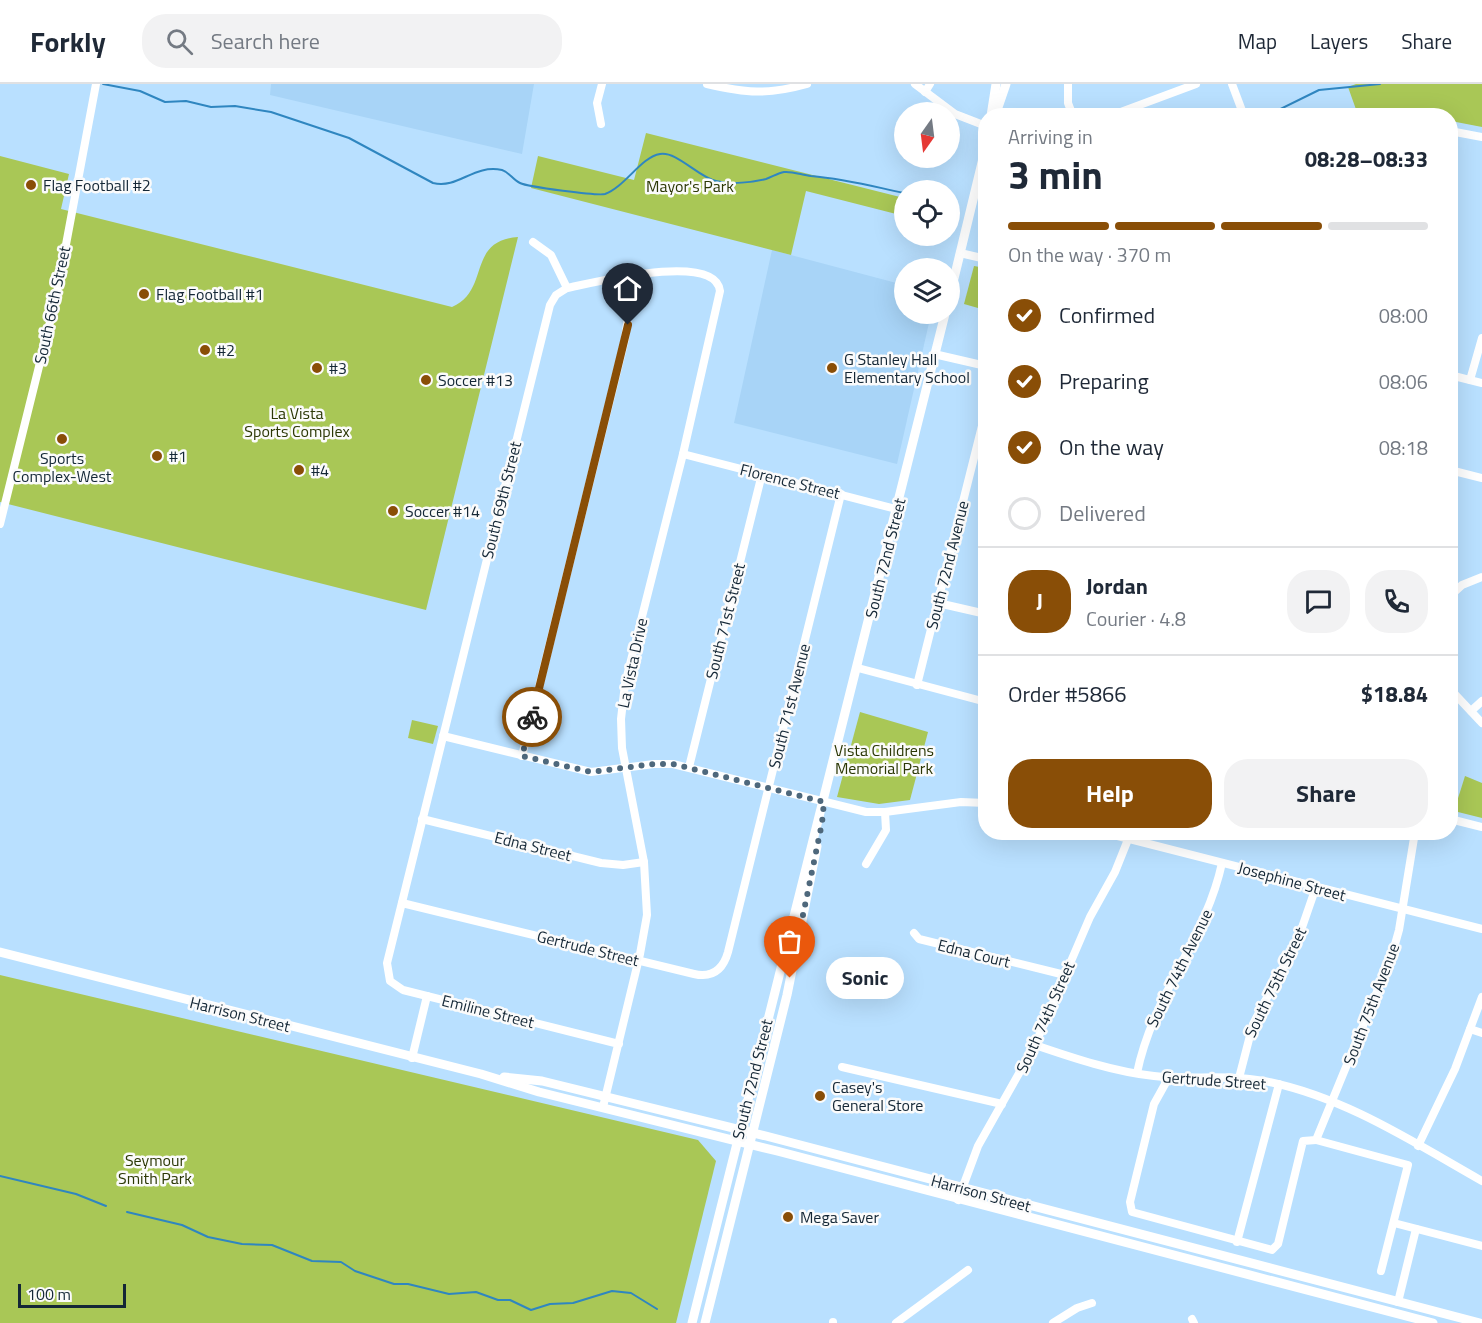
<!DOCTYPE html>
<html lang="en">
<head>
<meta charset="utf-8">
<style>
  body { margin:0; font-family:"Titillium Web",sans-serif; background:#f2f2f3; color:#1f2937; height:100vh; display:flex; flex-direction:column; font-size:22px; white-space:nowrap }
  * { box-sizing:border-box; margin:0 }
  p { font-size:20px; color:#747a83 }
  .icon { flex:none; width:33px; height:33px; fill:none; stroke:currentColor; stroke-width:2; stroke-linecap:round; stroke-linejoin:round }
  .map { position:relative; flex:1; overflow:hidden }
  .side { position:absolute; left:978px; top:24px; width:480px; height:732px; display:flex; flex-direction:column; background:#fff; border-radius:24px; box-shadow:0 6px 24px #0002 }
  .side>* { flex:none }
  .needle { width:39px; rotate:194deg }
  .buttons { position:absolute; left:894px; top:18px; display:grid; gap:12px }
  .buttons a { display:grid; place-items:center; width:66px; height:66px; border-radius:50%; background:#fff; box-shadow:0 6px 24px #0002; font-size:30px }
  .scale { position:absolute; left:18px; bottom:15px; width:108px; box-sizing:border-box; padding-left:6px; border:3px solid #142736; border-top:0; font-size:16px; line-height:21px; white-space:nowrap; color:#142736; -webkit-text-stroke:4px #fbfbfb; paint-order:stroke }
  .pin { position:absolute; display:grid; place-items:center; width:51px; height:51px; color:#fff; margin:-62px -26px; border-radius:50% 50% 50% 0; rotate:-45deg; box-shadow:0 0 6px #0007 }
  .pin .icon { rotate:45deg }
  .courier { position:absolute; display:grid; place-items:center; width:60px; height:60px; margin:-30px; border:4px solid #894e07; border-radius:50%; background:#fff; color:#222; box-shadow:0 2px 8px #0007 }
  .bubble { position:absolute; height:42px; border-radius:21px; background:#fff; box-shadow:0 6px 24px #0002; font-size:20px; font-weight:700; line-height:42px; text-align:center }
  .overview em { font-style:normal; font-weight:700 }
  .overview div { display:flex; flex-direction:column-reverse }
  .overview { display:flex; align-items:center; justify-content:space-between; height:102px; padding:0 30px }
  h1 { font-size:39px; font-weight:700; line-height:45px }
  .bar { display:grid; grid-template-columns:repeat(4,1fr); gap:9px 6px; align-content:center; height:72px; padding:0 30px }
  .bar i { height:8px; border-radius:4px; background:#e0e1e3 }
  .bar .selected { background:#894e07 }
  .bar p { grid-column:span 4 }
  .line { display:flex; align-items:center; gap:15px; padding:0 30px; border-top:2px solid #e0e1e3 }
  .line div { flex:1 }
  .round { display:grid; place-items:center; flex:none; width:63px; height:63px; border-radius:24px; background:#f2f2f3 }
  ol { padding:0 30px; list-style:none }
  li { display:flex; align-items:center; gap:18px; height:66px }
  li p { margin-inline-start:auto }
  li .icon { padding:6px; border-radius:50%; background:#894e07; color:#fff; stroke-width:4 }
  li:last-child { color:#747a83 }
  li i { width:33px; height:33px; border:3px solid #e0e1e3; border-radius:50% }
  .cta { display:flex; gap:12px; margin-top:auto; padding:12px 30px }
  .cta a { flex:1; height:69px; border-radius:24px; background:#894e07; color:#fff; font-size:24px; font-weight:700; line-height:69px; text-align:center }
  .cta a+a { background:#f2f2f3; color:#1f2937 }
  header { display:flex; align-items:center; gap:36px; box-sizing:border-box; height:84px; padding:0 30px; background:#fff; border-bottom:2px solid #e0e1e3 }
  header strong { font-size:28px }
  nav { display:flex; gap:33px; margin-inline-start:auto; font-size:21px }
  .search { width:420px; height:54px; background:#f2f2f3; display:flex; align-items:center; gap:15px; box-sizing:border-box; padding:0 21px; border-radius:24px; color:#747a83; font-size:22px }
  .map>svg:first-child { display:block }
</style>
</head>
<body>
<header>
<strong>Forkly</strong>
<div class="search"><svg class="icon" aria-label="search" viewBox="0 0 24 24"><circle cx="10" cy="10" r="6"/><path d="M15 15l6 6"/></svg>Search here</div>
<nav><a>Map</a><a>Layers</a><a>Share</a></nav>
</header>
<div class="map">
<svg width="1482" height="1239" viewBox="0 0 1482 1239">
  <rect width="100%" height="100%" fill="#b9e0ff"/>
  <!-- built -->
  <g fill="#a8d4f7">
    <path d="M 271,0 L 534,0 L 522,70 L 270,11 Z"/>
    <path d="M 772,166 L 904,201 L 904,230 L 931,230 L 897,380 L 734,339 Z"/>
  </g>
  <!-- green -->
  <g fill="#a9c756">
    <path d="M 1356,0 L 1482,0 L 1482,43 L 1451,37 L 1450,32 L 1358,31 L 1348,3 Z"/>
    <path d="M 646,49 L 904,114 L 904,132 L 806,107 L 791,171 L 531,104 L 538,72 L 634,96 Z"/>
    <path d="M 0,72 L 69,90 L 61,125 L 452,223 C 491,206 466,157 518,153 L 426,526 L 0,418 Z"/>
    <path d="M 974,182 L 985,184 L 985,226 L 964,220 Z"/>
    <path d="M 860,628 L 928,648 L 910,716 L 879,720 L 837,713 Z"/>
    <path d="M 412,636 L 438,642 L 433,660 L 408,654 Z"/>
    <path d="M 1465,692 L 1482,699 L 1482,734 L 1454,727 Z"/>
    <path d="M 0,891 L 698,1056 L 716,1077 L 676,1239 L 0,1239 Z"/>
  </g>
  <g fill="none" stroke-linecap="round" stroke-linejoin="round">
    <!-- stream -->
    <g stroke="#2f86c0" stroke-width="2">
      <path d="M 103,0 L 140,7 L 165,18 L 186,17 L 211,23 L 235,22 L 271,28 L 349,54 L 433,99 C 459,105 473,80 502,86 C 509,88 513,96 520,99 C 528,103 598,112 605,110 C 625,103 641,73 660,70 C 677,67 698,93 716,97 C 731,101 753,98 766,95 C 772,93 778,89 784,88 C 792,87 802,91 811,92 C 846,95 871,102 904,109"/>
      <path d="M 1266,32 L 1319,6 L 1380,0"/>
      <path d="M 0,1092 L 76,1110 L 106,1122"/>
      <path d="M 127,1128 L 182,1141 L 208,1153 L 242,1160 L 272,1161 L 312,1177 L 341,1178 L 355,1187 L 394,1200 L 408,1200 L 449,1210 L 476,1208 L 498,1216 L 510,1216 L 531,1226 L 550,1220 L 573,1219 L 612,1207 L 631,1209 L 657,1225"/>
    </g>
    <!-- minor -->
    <g stroke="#fff" stroke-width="8">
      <path d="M 707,0 C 746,9 768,11 807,0"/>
      <path d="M 915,0 L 955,30 L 986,42"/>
      <path d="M 1068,0 L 1068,19 L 1073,32"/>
      <path d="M 1232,0 L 1244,32"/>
      <path d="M 925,8 L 930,0"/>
      <path d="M 1110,32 L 1196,0"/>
      <path d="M 601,40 L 597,19 L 602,0"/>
      <path d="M 1450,47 L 1482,53"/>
      <path d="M 533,158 L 551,171 L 567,204"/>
      <path d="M 960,169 L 986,175"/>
      <path d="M 934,270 L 986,282"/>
      <path d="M 1450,291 L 1482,299"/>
      <path d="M 1470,296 L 1482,254"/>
      <path d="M 683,370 L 896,425"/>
      <path d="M 1450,386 L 1482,394"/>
      <path d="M 0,440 L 56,214 L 96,0"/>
      <path d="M 1450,512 L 1462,501 L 1482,493"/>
      <path d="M 938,519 L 986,530"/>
      <path d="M 858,584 L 986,618"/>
      <path d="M 917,601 L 986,326"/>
      <path d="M 1450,605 L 1482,639"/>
      <path d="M 1471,627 L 1482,617"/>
      <path d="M 443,652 L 591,688 L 654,680 L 673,680 L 866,728 L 885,728 L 961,718 L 986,719"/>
      <path d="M 522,672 L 625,255 L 629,225 L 625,192"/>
      <path d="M 689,683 L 762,390"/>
      <path d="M 422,735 L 601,779 L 623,781 L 644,778"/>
      <path d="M 1450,735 L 1482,743"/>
      <path d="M 1102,748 L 1482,845"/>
      <path d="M 866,780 L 886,746 L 885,728"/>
      <path d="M 402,819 L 694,890 C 712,894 723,886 728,868 L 841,410"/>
      <path d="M 914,849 L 919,855 L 1065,891"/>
      <path d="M 1470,945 L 1482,949"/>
      <path d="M 1035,961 C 1073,974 1115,988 1154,992 C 1191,996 1228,990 1264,997 C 1343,1012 1413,1058 1482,1097"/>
      <path d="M 412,974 L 427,912"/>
      <path d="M 842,983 L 1002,1020"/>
      <path d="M 1137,989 C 1153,911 1206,854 1222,779"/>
      <path d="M 1169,993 L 1154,1020 L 1130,1118 L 1132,1128 L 1272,1166 L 1278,1160 L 1303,1057 L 1316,1056 L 1392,871 L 1399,846 L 1415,748"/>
      <path d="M 1239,994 L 1253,940 L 1298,855 L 1316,803"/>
      <path d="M 603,1023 L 640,870 L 647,831 L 644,778 L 622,664 L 621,635 L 625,600 L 683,370 L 720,207 C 716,167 592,199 567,204 L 556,211 L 550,221 L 387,879 L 390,897 L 403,906 L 619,960"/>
      <path d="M 1316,1056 L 1408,1081 L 1381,1187"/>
      <path d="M 1418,1062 L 1455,985 L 1482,913"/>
      <path d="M 958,1116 L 978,1062 L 1035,961 L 1090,833 L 1115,788 L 1131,748"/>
      <path d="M 1394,1139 L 1482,1162"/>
      <path d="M 1237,1158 L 1279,1000"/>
      <path d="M 1398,1218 L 1416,1145"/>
      <path d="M 1192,1235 L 1194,1239"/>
      <path d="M 833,1238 L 833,1239"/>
      <path d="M 896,1239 L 968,1186"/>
      <path d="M 1053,1239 L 1077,1224 L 1092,1219"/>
    </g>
    <!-- major -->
    <g stroke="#fff" stroke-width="9">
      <path d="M 991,32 L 996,0"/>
      <path d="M 995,32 L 1006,0"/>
      <path d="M 950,211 L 986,62"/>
      <path d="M 0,868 L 481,990 L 539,1008 L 777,1067 L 1433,1239"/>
      <path d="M 504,993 L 542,997 L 766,1052 L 1480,1239"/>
      <path d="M 692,1239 L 945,230"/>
      <path d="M 705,1239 L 787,911 L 817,762"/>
    </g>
  </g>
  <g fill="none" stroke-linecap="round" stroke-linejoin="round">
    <!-- done -->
    <path stroke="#4e687c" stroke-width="6" stroke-dasharray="0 10.8" d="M 532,633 L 522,672 L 591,688 L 654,680 L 673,680 L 824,718 L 822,739 L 790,894"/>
    <!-- route -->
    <path stroke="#894e07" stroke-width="8" d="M 532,633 L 628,241"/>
  </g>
  <!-- markers -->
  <g fill="#894e07" stroke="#fbfbfb" stroke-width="2">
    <circle cx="31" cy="101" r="6"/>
    <circle cx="144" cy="210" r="6"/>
    <circle cx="205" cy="266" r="6"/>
    <circle cx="317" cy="284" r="6"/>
    <circle cx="832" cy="284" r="6"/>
    <circle cx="426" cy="296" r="6"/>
    <circle cx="62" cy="355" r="6"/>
    <circle cx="157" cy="372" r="6"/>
    <circle cx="299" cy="386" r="6"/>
    <circle cx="393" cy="427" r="6"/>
    <circle cx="820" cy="1012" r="6"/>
    <circle cx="788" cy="1133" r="6"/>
  </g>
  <g text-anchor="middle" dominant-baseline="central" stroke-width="5" stroke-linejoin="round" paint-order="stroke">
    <!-- poi labels -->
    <g font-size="16" fill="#142736" stroke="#fbfbfb" text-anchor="start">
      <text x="43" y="101">Flag Football #2</text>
      <text x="156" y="210">Flag Football #1</text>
      <text x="217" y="266">#2</text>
      <text x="844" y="275">G Stanley Hall<tspan x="844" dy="18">Elementary School</tspan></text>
      <text x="329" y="284">#3</text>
      <text x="438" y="296">Soccer #13</text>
      <text x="169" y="372">#1</text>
      <text x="62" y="374" text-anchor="middle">Sports<tspan x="62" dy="18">Complex-West</tspan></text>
      <text x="311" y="386">#4</text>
      <text x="405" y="427">Soccer #14</text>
      <text x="832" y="1003">Casey's<tspan x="832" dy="18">General Store</tspan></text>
      <text x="800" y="1133">Mega Saver</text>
    </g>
    <!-- park labels -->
    <g font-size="16" fill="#2c3806" stroke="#fbfbfb">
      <text x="690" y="102">Mayor's Park</text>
      <text x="297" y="329">La Vista<tspan x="297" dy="18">Sports Complex</tspan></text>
      <text x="884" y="666">Vista Childrens<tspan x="884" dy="18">Memorial Park</tspan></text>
      <text x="155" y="1076">Seymour<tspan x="155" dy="18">Smith Park</tspan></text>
    </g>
    <!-- street labels -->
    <g font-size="16" fill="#142736" stroke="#fbfbfb">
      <text transform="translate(52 221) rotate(-78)">South 66th Street</text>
      <text transform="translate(790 397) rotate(14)">Florence Street</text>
      <text transform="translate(501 416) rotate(-76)">South 69th Street</text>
      <text transform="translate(885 474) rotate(-76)">South 72nd Street</text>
      <text transform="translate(947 481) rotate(-76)">South 72nd Avenue</text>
      <text transform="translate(725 537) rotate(-76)">South 71st Street</text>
      <text transform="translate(632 579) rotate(-78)">La Vista Drive</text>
      <text transform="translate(789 622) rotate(-76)">South 71st Avenue</text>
      <text transform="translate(533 762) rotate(14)">Edna Street</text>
      <text transform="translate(1292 797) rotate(15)">Josephine Street</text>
      <text transform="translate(588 864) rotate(14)">Gertrude Street</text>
      <text transform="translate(974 869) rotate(14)">Edna Court</text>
      <text transform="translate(1179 884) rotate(-64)">South 74th Avenue</text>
      <text transform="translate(1275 898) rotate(-64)">South 75th Street</text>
      <text transform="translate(1371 920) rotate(-69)">South 75th Avenue</text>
      <text transform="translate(488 927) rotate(14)">Emiline Street</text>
      <text transform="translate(240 930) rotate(14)">Harrison Street</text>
      <text transform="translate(1045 933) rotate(-66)">South 74th Street</text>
      <text transform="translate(752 995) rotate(-76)">South 72nd Street</text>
      <text transform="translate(1214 996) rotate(4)">Gertrude Street</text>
      <text transform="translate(981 1109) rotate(15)">Harrison Street</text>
    </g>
  </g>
</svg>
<div class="buttons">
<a><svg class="needle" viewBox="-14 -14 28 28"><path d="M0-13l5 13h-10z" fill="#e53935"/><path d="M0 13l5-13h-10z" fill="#747a83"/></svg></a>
<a><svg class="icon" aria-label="locate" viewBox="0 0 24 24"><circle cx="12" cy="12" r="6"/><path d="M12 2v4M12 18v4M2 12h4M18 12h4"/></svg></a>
<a><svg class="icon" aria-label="layers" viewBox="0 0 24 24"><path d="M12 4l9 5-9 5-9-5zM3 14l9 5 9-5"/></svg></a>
</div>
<div class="scale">100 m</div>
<div class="pin" style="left:790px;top:894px;background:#ea580c"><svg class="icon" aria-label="bag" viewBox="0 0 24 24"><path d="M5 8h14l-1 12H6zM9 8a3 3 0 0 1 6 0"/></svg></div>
<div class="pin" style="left:628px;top:241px;background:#1f2937"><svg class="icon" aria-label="home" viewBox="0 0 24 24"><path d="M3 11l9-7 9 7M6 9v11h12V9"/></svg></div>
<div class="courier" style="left:532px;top:633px"><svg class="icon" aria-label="bike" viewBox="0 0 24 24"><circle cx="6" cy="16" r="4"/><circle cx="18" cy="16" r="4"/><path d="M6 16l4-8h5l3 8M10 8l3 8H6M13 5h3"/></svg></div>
<div class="bubble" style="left:826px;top:873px;width:78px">Sonic</div>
<section class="side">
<div class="overview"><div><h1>3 min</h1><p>Arriving in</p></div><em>08:28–08:33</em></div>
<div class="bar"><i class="selected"></i><i class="selected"></i><i class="selected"></i><i></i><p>On the way · 370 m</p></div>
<ol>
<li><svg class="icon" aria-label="check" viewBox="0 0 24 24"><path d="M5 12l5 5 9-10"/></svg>Confirmed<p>08:00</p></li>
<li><svg class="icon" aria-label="check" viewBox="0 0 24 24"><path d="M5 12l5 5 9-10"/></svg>Preparing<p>08:06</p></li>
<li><svg class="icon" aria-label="check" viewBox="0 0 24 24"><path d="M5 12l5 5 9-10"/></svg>On the way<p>08:18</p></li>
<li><i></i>Delivered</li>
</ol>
<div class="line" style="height:108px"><b class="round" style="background:#894e07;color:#fff">J</b><div><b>Jordan</b><p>Courier · 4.8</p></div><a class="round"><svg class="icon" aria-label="chat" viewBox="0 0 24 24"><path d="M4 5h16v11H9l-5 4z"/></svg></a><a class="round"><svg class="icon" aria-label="phone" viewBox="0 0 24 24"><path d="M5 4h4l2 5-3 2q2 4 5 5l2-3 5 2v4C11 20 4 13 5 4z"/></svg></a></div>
<div class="line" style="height:78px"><div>Order #5866</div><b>$18.84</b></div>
<div class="cta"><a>Help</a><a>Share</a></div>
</section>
</div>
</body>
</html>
